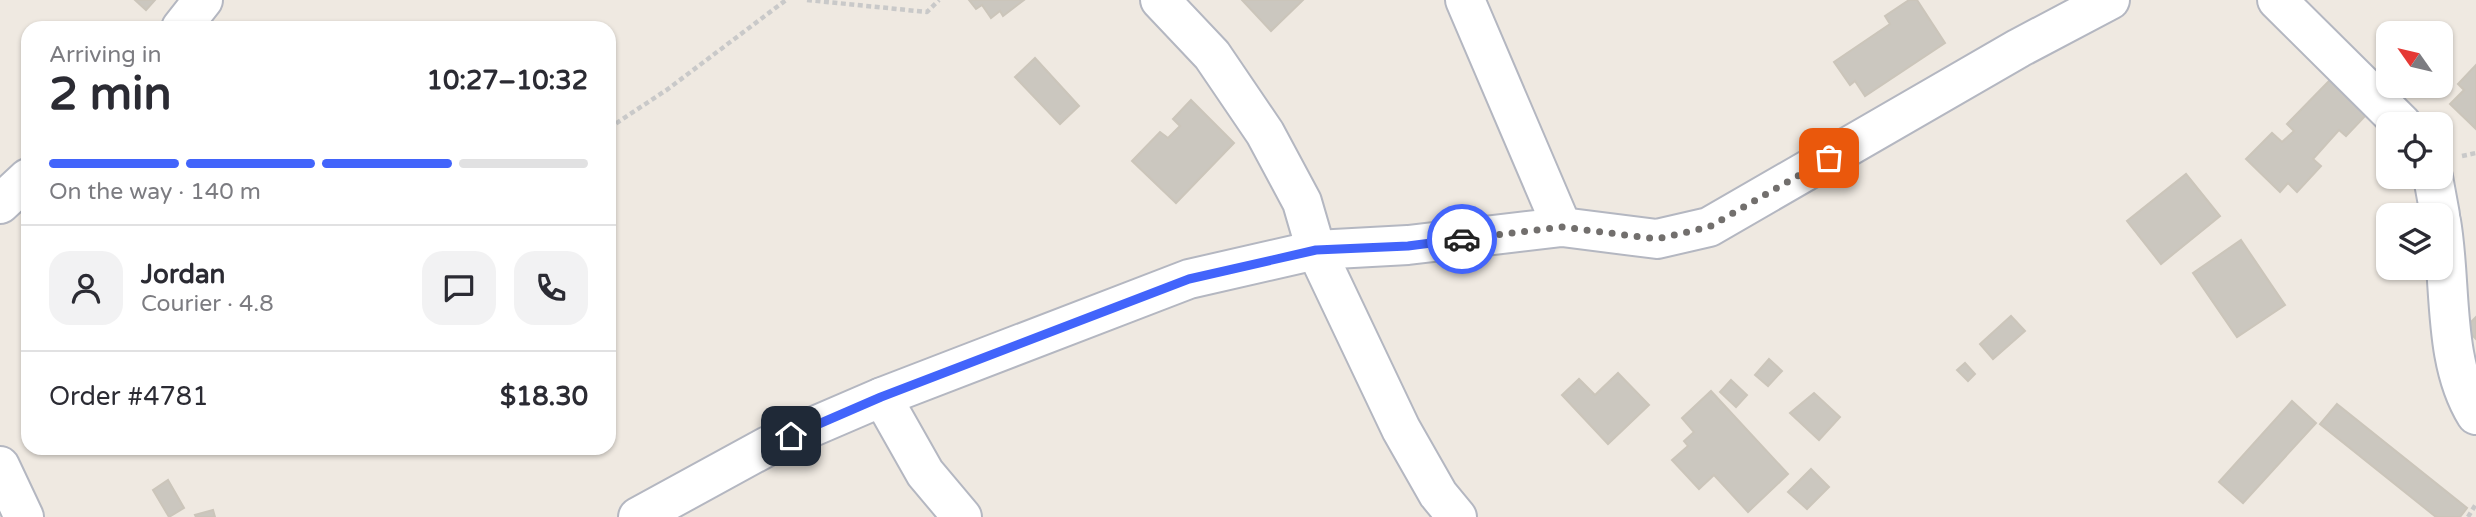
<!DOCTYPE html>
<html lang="en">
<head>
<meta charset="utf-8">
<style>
  body { margin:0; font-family:"Varela Round",sans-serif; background:#f2f2f3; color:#2b2b33; height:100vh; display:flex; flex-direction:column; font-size:26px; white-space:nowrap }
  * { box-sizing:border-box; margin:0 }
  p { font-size:23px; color:#7c7c81 }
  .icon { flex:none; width:38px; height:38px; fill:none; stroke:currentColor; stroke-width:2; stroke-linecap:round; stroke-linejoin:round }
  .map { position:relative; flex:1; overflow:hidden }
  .sheet { position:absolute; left:21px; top:21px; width:595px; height:434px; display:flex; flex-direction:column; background:#fff; border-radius:21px; box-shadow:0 2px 5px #0004 }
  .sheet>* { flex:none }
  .needle { width:46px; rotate:304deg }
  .fabs { position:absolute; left:2376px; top:21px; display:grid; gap:14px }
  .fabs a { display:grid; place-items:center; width:77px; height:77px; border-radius:14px; background:#fff; box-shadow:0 2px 5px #0004; font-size:35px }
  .pin { position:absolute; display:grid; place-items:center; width:60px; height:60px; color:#fff; margin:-30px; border-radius:14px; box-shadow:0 4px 10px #0006 }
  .courier { position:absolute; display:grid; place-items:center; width:70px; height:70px; margin:-35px; border:5px solid #4264fb; border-radius:50%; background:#fff; color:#222; box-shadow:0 2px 9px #0007 }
  .head em { font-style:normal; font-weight:700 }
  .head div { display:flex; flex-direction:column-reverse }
  .head { display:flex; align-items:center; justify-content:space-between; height:119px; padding:0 28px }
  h1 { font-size:46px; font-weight:700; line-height:52px }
  .bar { display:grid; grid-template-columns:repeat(4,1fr); gap:10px 7px; align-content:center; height:84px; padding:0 28px }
  .bar i { height:9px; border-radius:5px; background:#e1e1e2 }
  .bar .current { background:#4264fb }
  .bar p { grid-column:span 4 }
  .line { display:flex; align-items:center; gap:18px; padding:0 28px; border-top:2px solid #e1e1e2 }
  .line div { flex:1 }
  .round { display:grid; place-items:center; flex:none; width:74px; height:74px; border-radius:21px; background:#f2f2f3 }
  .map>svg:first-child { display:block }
</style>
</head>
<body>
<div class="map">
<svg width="2476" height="517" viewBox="0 0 2476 517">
  <rect width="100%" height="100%" fill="#efe9e1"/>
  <!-- building -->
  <g fill="#cbc7bf" stroke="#cbc5ba" stroke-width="2">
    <path d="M 135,0 L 155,0 L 146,10 Z"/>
    <path d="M 969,0 L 1024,0 L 1003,16 L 1000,11 L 991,18 L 982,5 L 976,9 Z"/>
    <path d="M 1242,0 L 1303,0 L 1271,31 Z"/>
    <path d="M 1909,0 L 1917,0 L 1945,43 L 1865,96 L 1855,81 L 1850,85 L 1834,62 L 1890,24 L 1885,16 Z"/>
    <path d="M 1035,58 L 1079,106 L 1060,124 L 1015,77 Z"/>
    <path d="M 2476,65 L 2476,129 L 2450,104 L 2464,90 L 2458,84 Z"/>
    <path d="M 2330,80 L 2366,115 L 2346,136 L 2339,130 L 2313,159 L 2321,166 L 2297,192 L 2288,183 L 2280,192 L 2246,159 L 2272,133 L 2282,142 L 2294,131 L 2287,124 Z"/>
    <path d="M 1191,100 L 1234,143 L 1176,203 L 1132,161 L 1160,132 L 1168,138 L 1180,126 L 1173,119 Z"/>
    <path d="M 2186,174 L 2220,216 L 2161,264 L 2127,221 Z"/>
    <path d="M 2241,240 L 2285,305 L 2237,337 L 2193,273 Z"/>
    <path d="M 2011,316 L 2025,331 L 1993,359 L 1980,344 Z"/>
    <path d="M 2476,317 L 2476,339 L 2465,328 Z"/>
    <path d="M 1769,359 L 1782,371 L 1768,386 L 1755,375 Z"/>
    <path d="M 1965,363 L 1975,374 L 1968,381 L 1957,370 Z"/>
    <path d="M 1618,373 L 1649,405 L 1608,444 L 1562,395 L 1579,379 L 1595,395 Z"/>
    <path d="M 1731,380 L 1747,395 L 1736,407 L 1720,392 Z"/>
    <path d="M 1711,391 L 1788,474 L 1748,512 L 1714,475 L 1699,489 L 1672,460 L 1688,446 L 1684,441 L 1694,432 L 1682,418 Z"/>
    <path d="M 1814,393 L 1840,417 L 1819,440 L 1790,413 Z"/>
    <path d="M 2292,401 L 2316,423 L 2243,503 L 2219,482 Z"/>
    <path d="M 2337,404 L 2467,508 L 2460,517 L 2436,517 L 2320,424 Z"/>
    <path d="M 1811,469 L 1829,487 L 1807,509 L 1788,492 Z"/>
    <path d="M 168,480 L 184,508 L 169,517 L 153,490 Z"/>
    <path d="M 213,510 L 215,517 L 196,517 L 195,515 Z"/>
  </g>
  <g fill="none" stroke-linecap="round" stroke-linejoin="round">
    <defs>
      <g id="minor">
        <path d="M 1160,0 L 1212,55 L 1265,133 L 1302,202 L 1316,250 L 1401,429 L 1438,494 L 1457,517"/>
        <path d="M 1465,0 L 1562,227"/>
        <path d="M 2277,0 L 2402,124"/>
        <path d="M 181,28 L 203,0"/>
        <path d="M 2433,177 L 2440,215"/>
        <path d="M 0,204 L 28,178"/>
        <path d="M 2441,221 C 2452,284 2442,360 2476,415"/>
        <path d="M 882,397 L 925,473 L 962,517"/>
        <path d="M 0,466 L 24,517"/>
        <path d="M 638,517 L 768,446 L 882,397 L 1189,279 L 1316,250 L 1408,245 L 1562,227 L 1657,239 L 1709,227 L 2019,48 L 2110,0"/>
      </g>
    </defs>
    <!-- minor casing -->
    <use href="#minor" stroke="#b4b7c1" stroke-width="42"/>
    <!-- path -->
    <g stroke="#c9c9c9" stroke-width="4.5" stroke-dasharray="5 3.5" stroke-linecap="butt">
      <path d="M 807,0 L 927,12 L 939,0"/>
      <path d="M 609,128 L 668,89 L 786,0"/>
      <path d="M 2462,156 L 2476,153"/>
      <path d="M 2468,517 L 2476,504"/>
    </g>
    <!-- minor -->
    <use href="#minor" stroke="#fff" stroke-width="38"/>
  </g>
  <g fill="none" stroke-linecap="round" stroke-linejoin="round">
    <!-- done -->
    <path stroke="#726f6d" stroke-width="7" stroke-dasharray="0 12.6" d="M 1462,239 L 1562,227 L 1657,239 L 1709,227 L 1829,158"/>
    <!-- route -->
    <path stroke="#4264fb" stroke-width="9" d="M 791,436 L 881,397 L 1189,279 L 1316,250 L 1408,246 L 1462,239"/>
  </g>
</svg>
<div class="fabs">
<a><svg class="needle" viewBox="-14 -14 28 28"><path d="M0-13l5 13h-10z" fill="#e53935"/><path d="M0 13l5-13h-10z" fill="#7c7c81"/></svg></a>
<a><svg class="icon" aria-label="locate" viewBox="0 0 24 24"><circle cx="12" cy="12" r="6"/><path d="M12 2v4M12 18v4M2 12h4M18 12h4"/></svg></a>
<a><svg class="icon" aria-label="layers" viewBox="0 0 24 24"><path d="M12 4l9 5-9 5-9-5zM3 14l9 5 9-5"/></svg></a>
</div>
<div class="pin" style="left:1829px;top:158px;background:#ea580c"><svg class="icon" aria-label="bag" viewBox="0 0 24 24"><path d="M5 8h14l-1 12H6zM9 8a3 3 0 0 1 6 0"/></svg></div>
<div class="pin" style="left:791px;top:436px;background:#1f2937"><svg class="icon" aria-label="home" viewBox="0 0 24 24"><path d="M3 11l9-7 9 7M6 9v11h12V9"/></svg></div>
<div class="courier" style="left:1462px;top:239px"><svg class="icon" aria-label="car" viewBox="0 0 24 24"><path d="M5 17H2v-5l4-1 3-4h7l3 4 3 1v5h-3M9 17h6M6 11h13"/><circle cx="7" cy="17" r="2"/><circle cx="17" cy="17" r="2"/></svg></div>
<section class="sheet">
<div class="head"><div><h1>2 min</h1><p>Arriving in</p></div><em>10:27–10:32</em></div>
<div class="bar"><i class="current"></i><i class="current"></i><i class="current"></i><i></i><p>On the way · 140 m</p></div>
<div class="line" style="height:126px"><a class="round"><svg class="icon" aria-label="person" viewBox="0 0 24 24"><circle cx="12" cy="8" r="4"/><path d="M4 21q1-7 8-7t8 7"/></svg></a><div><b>Jordan</b><p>Courier · 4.8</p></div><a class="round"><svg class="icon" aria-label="chat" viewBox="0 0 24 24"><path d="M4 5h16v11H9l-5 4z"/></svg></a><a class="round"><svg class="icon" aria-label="phone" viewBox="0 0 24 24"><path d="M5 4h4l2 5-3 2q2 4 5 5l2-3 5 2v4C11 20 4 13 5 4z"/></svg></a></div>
<div class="line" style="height:91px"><div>Order #4781</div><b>$18.30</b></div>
</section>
</div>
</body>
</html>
